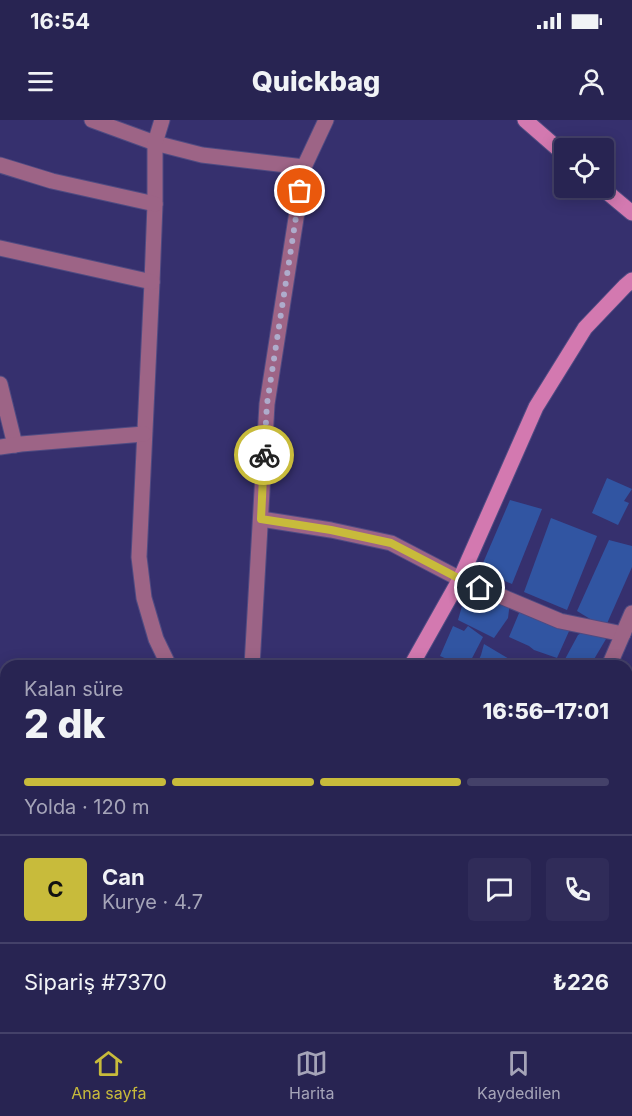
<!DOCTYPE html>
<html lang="tr">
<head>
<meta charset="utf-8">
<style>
  body { margin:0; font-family:Inter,sans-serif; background:#302c59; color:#f1f3f6; height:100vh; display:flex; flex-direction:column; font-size:22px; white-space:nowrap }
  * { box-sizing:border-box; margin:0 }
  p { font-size:20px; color:#a5a4b8 }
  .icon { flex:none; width:33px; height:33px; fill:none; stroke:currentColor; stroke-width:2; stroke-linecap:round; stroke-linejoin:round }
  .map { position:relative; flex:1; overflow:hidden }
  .side { position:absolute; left:0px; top:540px; width:633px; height:372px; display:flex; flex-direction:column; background:#282452; border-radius:18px 18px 0 0; box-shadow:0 3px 15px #0003,0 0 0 2px #444169 }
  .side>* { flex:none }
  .controls { position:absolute; left:554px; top:18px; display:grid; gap:12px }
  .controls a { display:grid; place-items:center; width:60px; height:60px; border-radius:6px; background:#282452; box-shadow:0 3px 15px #0003,0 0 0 2px #444169; font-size:30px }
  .pin { position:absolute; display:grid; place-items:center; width:51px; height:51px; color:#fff; margin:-26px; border:3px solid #fff; border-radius:50%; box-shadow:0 2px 6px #0007 }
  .courier { position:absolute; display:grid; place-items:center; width:60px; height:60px; margin:-30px; border:4px solid #c8bb3b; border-radius:50%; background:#fff; color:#222; box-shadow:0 2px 8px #0007 }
  .headline em { font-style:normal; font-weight:800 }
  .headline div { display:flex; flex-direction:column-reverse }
  .headline { display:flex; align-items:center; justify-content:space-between; height:102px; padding:0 24px }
  h1 { font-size:39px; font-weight:800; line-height:45px }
  .bar { display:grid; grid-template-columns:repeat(4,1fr); gap:9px 6px; align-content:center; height:72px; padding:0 24px }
  .bar i { height:8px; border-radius:4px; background:#444169 }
  .bar .current { background:#c8bb3b }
  .bar p { grid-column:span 4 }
  .line { display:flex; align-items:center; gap:15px; padding:0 24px; border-top:2px solid #444169 }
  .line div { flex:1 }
  .round { display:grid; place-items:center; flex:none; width:63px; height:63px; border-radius:6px; background:#302c59 }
  .status { display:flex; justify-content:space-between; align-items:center; height:42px; padding:0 30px; background:#282452; direction:ltr }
  .status svg { height:16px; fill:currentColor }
  header { display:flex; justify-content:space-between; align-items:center; height:78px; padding:0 24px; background:#282452; font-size:27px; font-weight:800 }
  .tabs { display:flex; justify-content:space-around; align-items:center; height:84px; border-top:2px solid #444169; background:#282452; font-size:16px; color:#a5a4b8 }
  .tabs a { display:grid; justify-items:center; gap:3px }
  .tabs .current { color:#c8bb3b }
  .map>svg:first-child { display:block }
</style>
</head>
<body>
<div class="status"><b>16:54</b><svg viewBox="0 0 49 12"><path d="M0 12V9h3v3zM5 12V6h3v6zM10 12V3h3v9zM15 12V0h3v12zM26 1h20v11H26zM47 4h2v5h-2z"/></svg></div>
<header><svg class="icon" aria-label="menu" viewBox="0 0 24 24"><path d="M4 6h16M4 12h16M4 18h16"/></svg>Quickbag<svg class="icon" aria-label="person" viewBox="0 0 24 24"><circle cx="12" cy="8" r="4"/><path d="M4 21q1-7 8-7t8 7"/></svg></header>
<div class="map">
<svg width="632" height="912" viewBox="0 0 632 912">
  <rect width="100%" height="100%" fill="#36306e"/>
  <!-- water -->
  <g fill="#0c7855">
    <path d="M 0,672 L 6,676 L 6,782 L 0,778 Z"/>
    <path d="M 195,906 L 556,906 L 581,912 L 205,912 Z"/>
  </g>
  <!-- building -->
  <g fill="#3155a2">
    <path d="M 607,358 L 632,369 L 624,381 L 629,383 L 618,405 L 592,393 Z"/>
    <path d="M 510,380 L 542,389 L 512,464 L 480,450 Z"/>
    <path d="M 551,398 L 597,416 L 567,490 L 524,472 Z"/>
    <path d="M 609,420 L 632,426 L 632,447 L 605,508 L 577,491 Z"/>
    <path d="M 468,465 L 510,482 L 508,498 L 494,518 L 458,500 Z"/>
    <path d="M 522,486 L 570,509 L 557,538 L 534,530 L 529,526 L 509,517 Z"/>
    <path d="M 453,506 L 464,511 L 468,506 L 483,517 L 468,546 L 463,546 L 440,536 Z"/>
    <path d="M 586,510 L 606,519 L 590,546 L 575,546 L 564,541 L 578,515 Z"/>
    <path d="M 484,524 L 514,542 L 510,546 L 476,546 L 481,535 Z"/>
    <path d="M 627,572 L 632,576 L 632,620 L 627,618 Z"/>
    <rect x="627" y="775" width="5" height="56"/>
  </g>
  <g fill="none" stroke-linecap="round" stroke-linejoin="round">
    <defs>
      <g id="street">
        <path d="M 92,0 L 155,23 L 202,35 L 304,47"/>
        <path d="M 162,0 L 155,23 L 155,84 L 152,162 L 139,437 L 144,478 L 156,519 L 169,546"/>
        <path d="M 0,45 L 52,61 L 155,84"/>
        <path d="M 0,128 L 152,162"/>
        <path d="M 0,264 L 15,325"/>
        <path d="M 0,327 L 21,324 L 144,314"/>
        <path d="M 261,399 L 331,410 L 391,423 L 460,459 L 560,501 L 623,514"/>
        <path d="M 252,546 L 267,284 L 304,47 L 326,0"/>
        <path d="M 609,546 L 632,493"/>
        <path d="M 0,894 L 6,898"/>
        <path d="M 17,906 L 26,912"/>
      </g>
      <g id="secondary">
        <path d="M 525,0 L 564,34"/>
        <path d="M 602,68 L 632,93"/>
        <path d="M 411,546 L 460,459 L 536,287 L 585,208 L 625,166 L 632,160"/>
        <path d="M 627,747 L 632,748"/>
        <path d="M 271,912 L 273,906"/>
      </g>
      <g id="highway">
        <path d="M 0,625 L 6,629"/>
        <path d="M 0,654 L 6,657"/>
        <path d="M 627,872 L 632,873"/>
        <path d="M 627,897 L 632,898"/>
      </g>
    </defs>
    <!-- street casing -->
    <use href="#street" stroke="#504b82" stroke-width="17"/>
    <!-- secondary casing -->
    <use href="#secondary" stroke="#504b82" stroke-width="17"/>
    <!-- highway casing -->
    <use href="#highway" stroke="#504b82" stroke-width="20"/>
    <!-- street -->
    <use href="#street" stroke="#9d6486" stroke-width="15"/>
    <!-- secondary -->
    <use href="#secondary" stroke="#d379b0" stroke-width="15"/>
    <!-- highway -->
    <use href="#highway" stroke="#f3bbdb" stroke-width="18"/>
  </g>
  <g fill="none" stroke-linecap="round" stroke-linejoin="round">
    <!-- done -->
    <path stroke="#aeaccc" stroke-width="6" stroke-dasharray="0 10.8" d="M 264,335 L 267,284 L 300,71"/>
    <!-- route -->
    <path stroke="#c8bb3b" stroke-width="8" d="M 264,335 L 261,399 L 331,410 L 391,423 L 460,459 L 480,468"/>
  </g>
</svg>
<div class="controls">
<a><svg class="icon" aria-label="locate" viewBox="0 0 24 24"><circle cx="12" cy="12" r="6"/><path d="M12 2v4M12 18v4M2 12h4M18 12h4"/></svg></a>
</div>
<div class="pin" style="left:300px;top:71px;background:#ea580c"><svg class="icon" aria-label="bag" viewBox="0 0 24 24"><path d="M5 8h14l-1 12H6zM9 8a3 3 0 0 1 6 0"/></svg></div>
<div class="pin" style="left:480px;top:468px;background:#1f2937"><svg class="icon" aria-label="home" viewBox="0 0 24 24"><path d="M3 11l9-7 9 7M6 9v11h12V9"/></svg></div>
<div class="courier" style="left:264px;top:335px"><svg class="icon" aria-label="bike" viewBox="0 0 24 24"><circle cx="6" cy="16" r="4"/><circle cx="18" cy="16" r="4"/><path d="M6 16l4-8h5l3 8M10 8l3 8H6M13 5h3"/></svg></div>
<section class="side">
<div class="headline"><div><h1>2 dk</h1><p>Kalan süre</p></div><em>16:56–17:01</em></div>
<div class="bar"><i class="current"></i><i class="current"></i><i class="current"></i><i></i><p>Yolda · 120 m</p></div>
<div class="line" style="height:108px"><b class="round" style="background:#c8bb3b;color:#111">C</b><div><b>Can</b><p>Kurye · 4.7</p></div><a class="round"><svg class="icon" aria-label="chat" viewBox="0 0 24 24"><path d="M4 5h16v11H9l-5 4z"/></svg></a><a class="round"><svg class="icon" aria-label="phone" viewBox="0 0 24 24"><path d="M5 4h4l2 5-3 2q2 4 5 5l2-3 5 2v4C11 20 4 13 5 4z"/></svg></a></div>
<div class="line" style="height:78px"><div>Sipariş #7370</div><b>₺226</b></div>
</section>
</div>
<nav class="tabs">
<a class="current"><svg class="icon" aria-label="home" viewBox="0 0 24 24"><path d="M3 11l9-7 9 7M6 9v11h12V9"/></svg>Ana sayfa</a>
<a><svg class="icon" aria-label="map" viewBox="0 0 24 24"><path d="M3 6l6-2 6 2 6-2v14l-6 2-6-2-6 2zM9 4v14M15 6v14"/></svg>Harita</a>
<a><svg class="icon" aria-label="saved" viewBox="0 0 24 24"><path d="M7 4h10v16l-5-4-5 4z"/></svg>Kaydedilen</a>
</nav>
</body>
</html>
